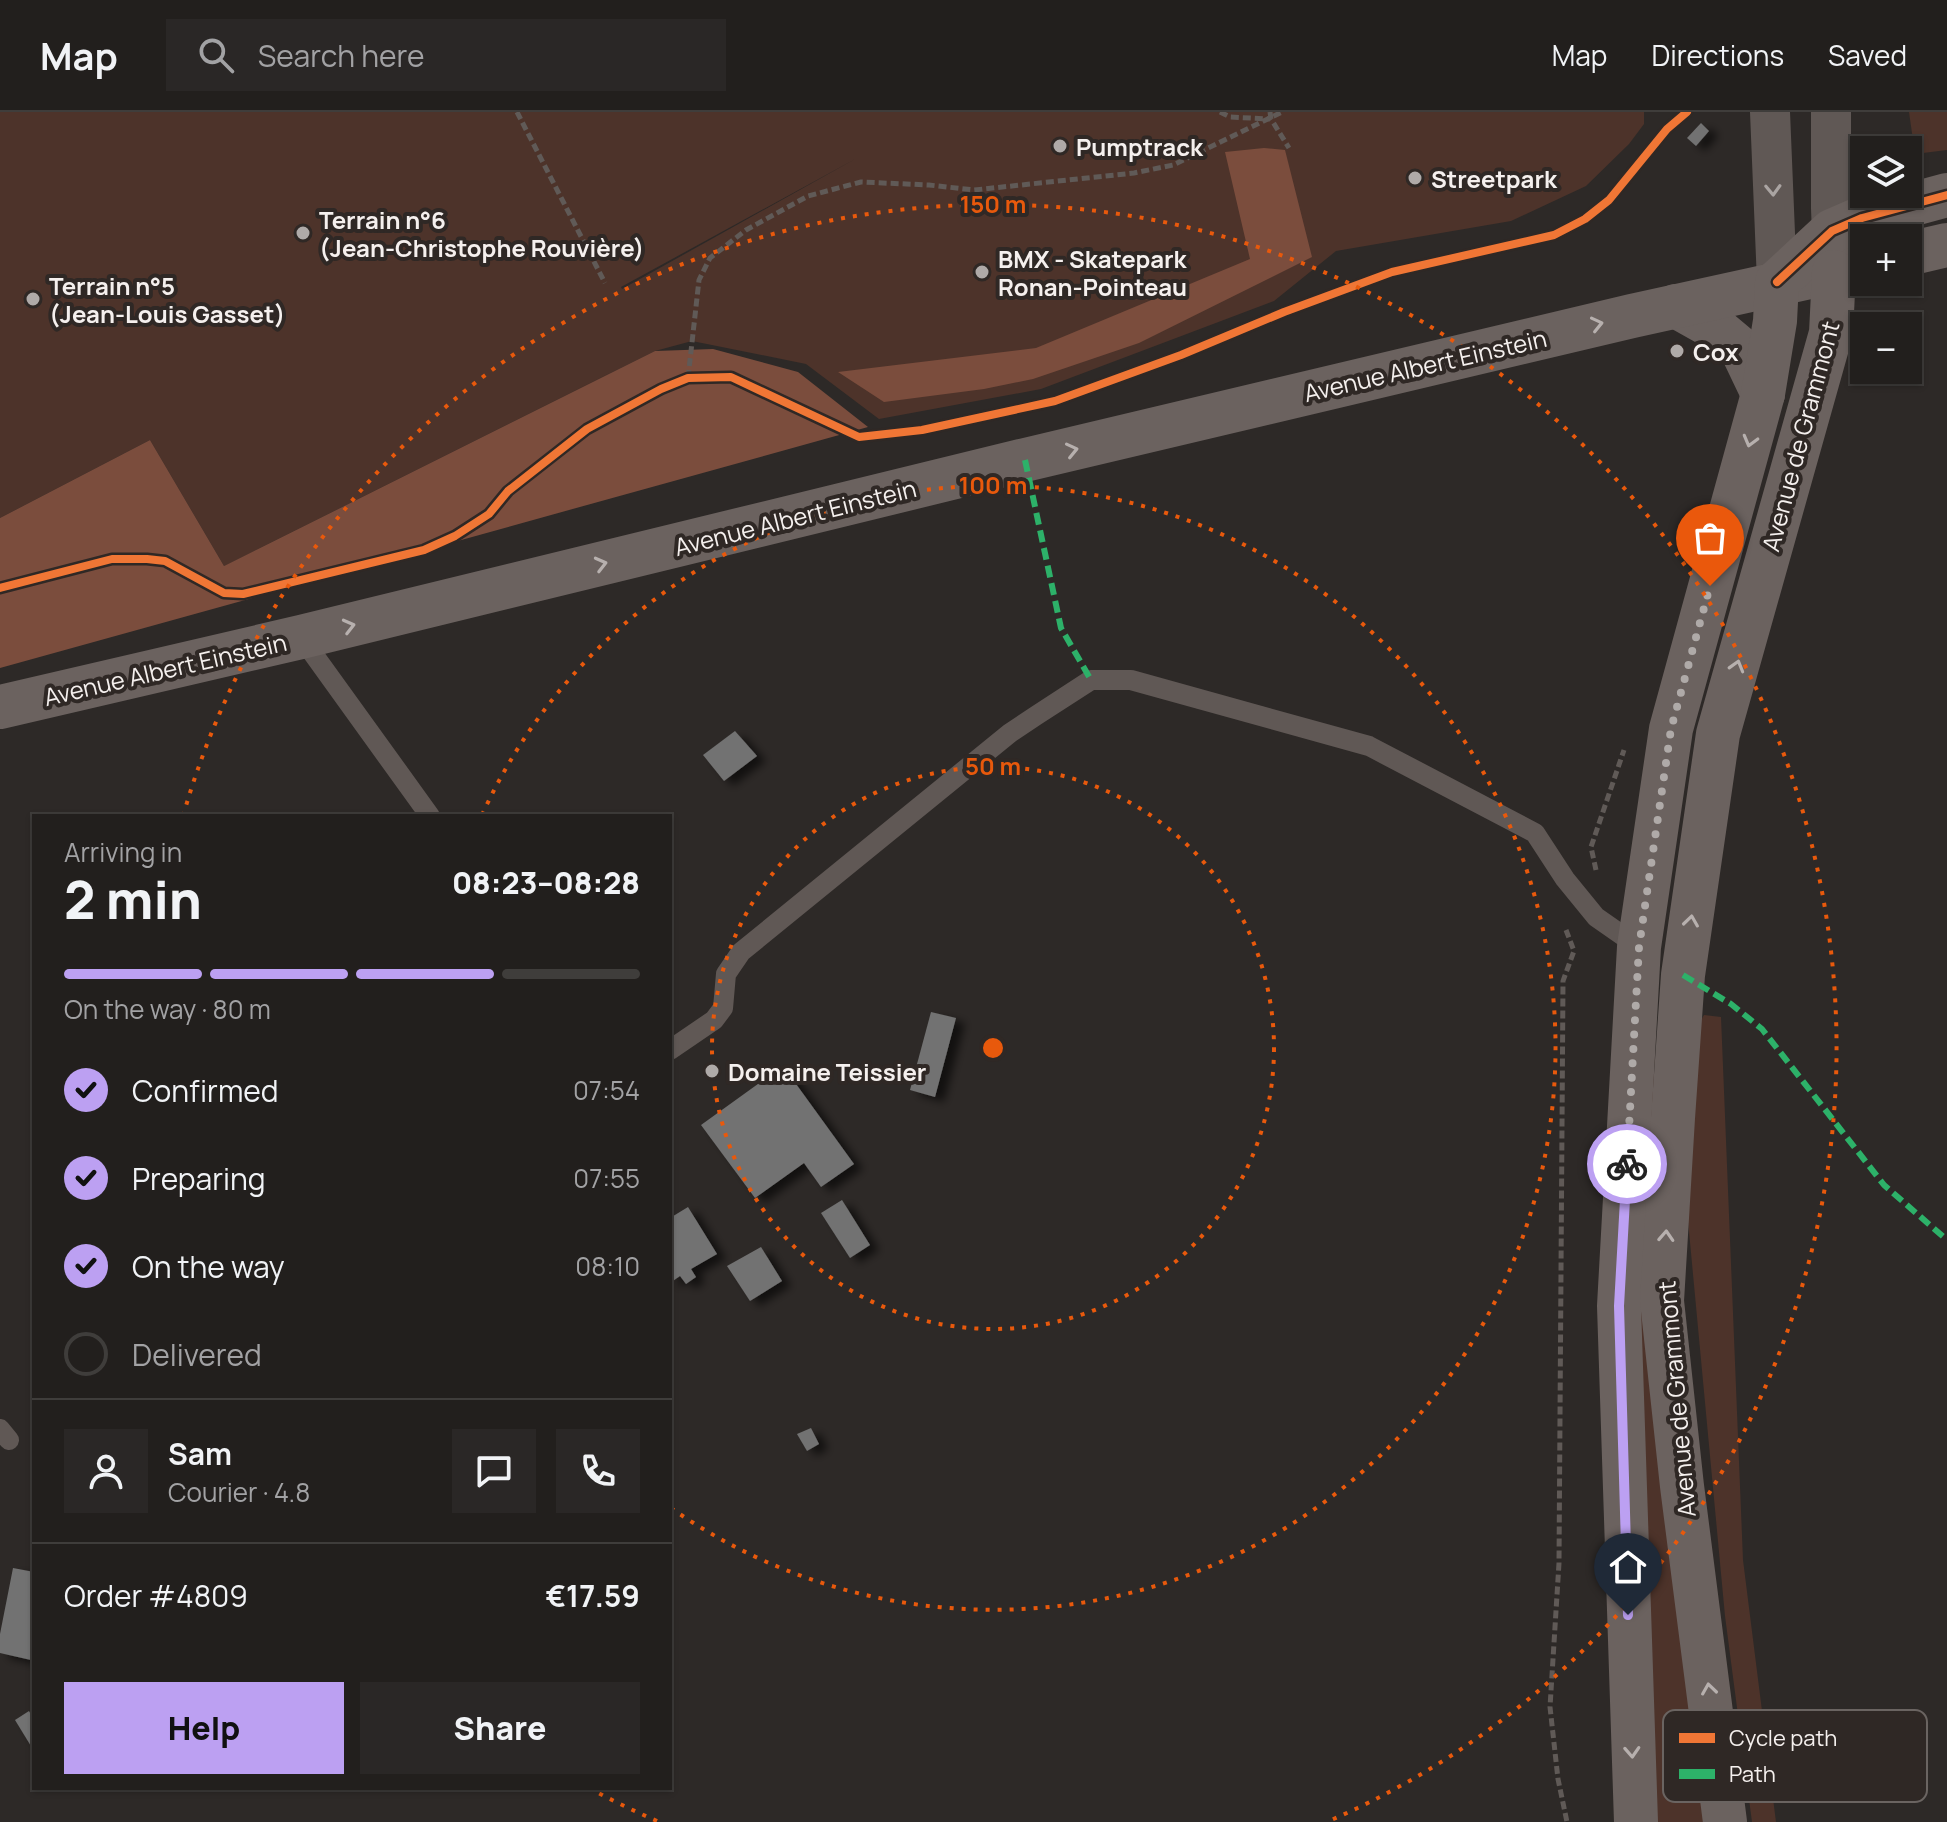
<!DOCTYPE html>
<html lang="en">
<head>
<meta charset="utf-8">
<style>
  body { margin:0; font-family:Manrope,sans-serif; background:#2a2726; color:#f1f3f6; height:100vh; display:flex; flex-direction:column; font-size:30px; white-space:nowrap }
  * { box-sizing:border-box; margin:0 }
  p { font-size:26px; color:#a2a2a4 }
  .icon { flex:none; width:44px; height:44px; fill:none; stroke:currentColor; stroke-width:2; stroke-linecap:round; stroke-linejoin:round }
  .map { position:relative; flex:1; overflow:hidden }
  .panel { position:absolute; left:32px; top:702px; width:640px; height:976px; display:flex; flex-direction:column; background:#221f1d; border-radius:0px; box-shadow:0 2px 6px #0004,0 0 0 2px #3f3d3b }
  .panel>* { flex:none }
  .controls { position:absolute; left:1850px; top:24px; display:grid; gap:16px }
  .controls a { display:grid; place-items:center; width:72px; height:72px; border-radius:0px; background:#221f1d; box-shadow:0 2px 6px #0004,0 0 0 2px #3f3d3b; font-size:40px }
  .pin { position:absolute; display:grid; place-items:center; width:68px; height:68px; color:#fff; margin:-82px -34px; border-radius:50% 50% 50% 0; rotate:-45deg; box-shadow:0 0 8px #0007 }
  .pin .icon { rotate:45deg }
  .courier { position:absolute; display:grid; place-items:center; width:80px; height:80px; margin:-40px; border:6px solid #bca0f2; border-radius:50%; background:#fff; color:#222; box-shadow:0 2px 10px #0007 }
  .headline em { font-style:normal; font-weight:800 }
  .headline div { display:flex; flex-direction:column-reverse }
  .headline { display:flex; align-items:center; justify-content:space-between; height:136px; padding:0 32px }
  h1 { font-size:52px; font-weight:800; line-height:60px }
  .bar { display:grid; grid-template-columns:repeat(4,1fr); gap:12px 8px; align-content:center; height:96px; padding:0 32px }
  .bar i { height:10px; border-radius:6px; background:#3f3d3b }
  .bar .current { background:#bca0f2 }
  .bar p { grid-column:span 4 }
  .line { display:flex; align-items:center; gap:20px; padding:0 32px; border-top:2px solid #3f3d3b }
  .line div { flex:1 }
  .round { display:grid; place-items:center; flex:none; width:84px; height:84px; border-radius:0px; background:#2a2726 }
  ol { padding:0 32px; list-style:none }
  li { display:flex; align-items:center; gap:24px; height:88px }
  li p { margin-inline-start:auto }
  li .icon { padding:8px; border-radius:50%; background:#bca0f2; color:#111; stroke-width:4 }
  li:last-child { color:#a2a2a4 }
  li i { width:44px; height:44px; border:4px solid #3f3d3b; border-radius:50% }
  .cta { display:flex; gap:16px; margin-top:auto; padding:16px 32px }
  .cta a { flex:1; height:92px; border-radius:0px; background:#bca0f2; color:#111; font-size:32px; font-weight:800; line-height:92px; text-align:center }
  .cta a+a { background:#2a2726; color:#f1f3f6 }
  header { display:flex; align-items:center; gap:48px; box-sizing:border-box; height:112px; padding:0 40px; background:#221f1d; border-bottom:2px solid #3f3d3b }
  header strong { font-size:38px }
  nav { display:flex; gap:44px; margin-inline-start:auto; font-size:28px }
  .search { width:560px; height:72px; background:#2a2726; display:flex; align-items:center; gap:20px; box-sizing:border-box; padding:0 28px; border-radius:0px; color:#a2a2a4; font-size:30px }
  .map>svg:first-child { display:block }
</style>
</head>
<body>
<header>
<strong>Map</strong>
<div class="search"><svg class="icon" aria-label="search" viewBox="0 0 24 24"><circle cx="10" cy="10" r="6"/><path d="M15 15l6 6"/></svg>Search here</div>
<nav><a>Map</a><a>Directions</a><a>Saved</a></nav>
</header>
<div class="map">
<svg width="1947" height="1710" viewBox="0 0 1947 1710">
  <defs>
    <filter id="shadow"><feDropShadow dx="9" dy="5" stdDeviation="4" flood-color="#0009"/></filter>
  </defs>
  <rect width="100%" height="100%" fill="#2d2927"/>
  <!-- green -->
  <g fill="#4d332a" fill-rule="evenodd">
    <path d="M 0,0 L 1644,0 L 1644,12 L 1629,32 L 1586,74 L 1511,109 L 1336,139 L 1274,189 L 1041,277 L 879,307 L 806,252 L 692,229 L 655,239 L 224,454 L 150,328 L 0,406 ZM 857,46 L 622,177 L 621,175 Z"/>
    <path d="M 1909,0 L 1947,0 L 1947,38 L 1915,42 Z"/>
    <path d="M 1704,903 L 1721,905 L 1743,1448 L 1776,1710 L 1752,1710 L 1725,1504 L 1687,1098 L 1694,920 Z"/>
    <path d="M 1655,924 L 1650,1100 L 1710,1710 L 1657,1710 L 1632,1190 Z"/>
  </g>
  <!-- forest -->
  <g fill="#7b4d3d">
    <path d="M 1264,36 L 1285,38 L 1312,145 L 1139,231 L 1033,267 L 984,277 L 884,290 L 838,260 L 1036,236 L 1250,147 L 1225,40 Z"/>
    <path d="M 713,237 L 798,260 L 868,315 L 0,556 L 0,406 L 150,328 L 224,454 L 655,239 Z"/>
  </g>
  <!-- building -->
  <g fill="#727272" filter="url(#shadow)">
    <path d="M 1701,11 L 1709,19 L 1696,34 L 1687,26 Z"/>
    <path d="M 735,619 L 757,644 L 724,669 L 703,643 Z"/>
    <path d="M 931,900 L 956,906 L 935,985 L 910,978 Z"/>
    <path d="M 783,954 L 854,1052 L 821,1075 L 804,1051 L 755,1086 L 701,1013 Z"/>
    <path d="M 842,1088 L 870,1133 L 850,1146 L 821,1101 Z"/>
    <path d="M 688,1095 L 717,1142 L 691,1157 L 696,1165 L 686,1172 L 680,1164 L 670,1171 L 670,1106 Z"/>
    <path d="M 761,1135 L 782,1169 L 750,1189 L 727,1154 Z"/>
    <path d="M 811,1316 L 819,1332 L 807,1339 L 797,1322 Z"/>
    <path d="M 13,1456 L 34,1460 L 34,1553 L 31,1548 L 0,1541 L 0,1522 Z"/>
    <path d="M 29,1599 L 34,1608 L 34,1639 L 15,1608 Z"/>
  </g>
  <g fill="none" stroke-linecap="round" stroke-linejoin="round">
    <!-- path -->
    <g stroke="#605a57" stroke-width="5" stroke-dasharray="8 4" stroke-linecap="butt">
      <path d="M 517,0 L 605,171"/>
      <path d="M 1220,0 L 1230,5 L 1270,7"/>
      <path d="M 1270,0 L 1271,7 L 1289,36"/>
      <path d="M 688,266 L 699,168 L 710,146 L 746,118 L 808,84 L 861,70 L 929,73 L 974,78 L 1134,61 L 1173,53 L 1282,0"/>
      <path d="M 1596,758 L 1591,735 L 1624,638"/>
      <path d="M 1566,818 L 1574,839 L 1563,869 L 1559,1451 L 1550,1595 L 1558,1667 L 1567,1710"/>
    </g>
    <!-- lane -->
    <g stroke="#605855" stroke-width="20">
      <path d="M 301,525 L 430,704"/>
      <path d="M 670,938 L 714,908 L 723,896 L 726,862 L 741,840 L 1010,621 L 1037,603 L 1091,568 L 1131,568 L 1369,634 L 1535,721 L 1565,767 L 1596,805 L 1639,835"/>
      <path d="M 0,1317 L 9,1328"/>
    </g>
    <!-- street -->
    <g stroke="#605855" stroke-width="40">
      <path d="M 1770,0 L 1777,170"/>
      <path d="M 1831,0 L 1831,96 L 1833,148"/>
    </g>
    <!-- secondary -->
    <g stroke="#6b625f" stroke-width="44">
      <path d="M 1908,142 L 1947,133"/>
      <path d="M 1676,194 L 1717,217 L 1742,238 L 1763,282"/>
      <path d="M 0,595 L 301,525 L 1025,348 L 1632,204 L 1864,153"/>
      <path d="M 1636,1710 L 1619,1194 L 1639,835 L 1671,617 L 1763,282 L 1775,209 L 1777,170 L 1832,119 L 1862,106 L 1947,83"/>
      <path d="M 1725,1710 L 1682,1374 L 1662,1189 L 1673,1006 L 1683,863 L 1718,622 L 1831,221 L 1834,160"/>
    </g>
    <!-- quiet -->
    <g stroke="#2db169" stroke-width="6" stroke-dasharray="12 6" stroke-linecap="butt">
      <path d="M 1025,348 L 1061,516 L 1091,568"/>
      <path d="M 1683,863 L 1731,892 L 1762,917 L 1884,1073 L 1947,1128"/>
    </g>
    <defs>
      <g id="cycleway">
        <path d="M 1777,170 L 1832,119 L 1862,106 L 1947,83"/>
        <path d="M 0,476 L 112,447 L 147,447 L 165,449 L 224,481 L 243,482 L 424,438 L 455,424 L 489,402 L 508,379 L 587,317 L 661,277 L 688,266 L 731,265 L 859,325 L 922,318 L 1055,289 L 1181,243 L 1284,200 L 1392,160 L 1554,123 L 1585,107 L 1609,88 L 1667,17 L 1687,0"/>
      </g>
    </defs>
    <!-- cycleway casing -->
    <use href="#cycleway" stroke="#2f2825" stroke-width="13"/>
    <!-- cycleway -->
    <use href="#cycleway" stroke="#f07635" stroke-width="8"/>
  </g>
  <!-- one-way arrows -->
  <defs><path id="oneway-chevron" d="M-2-3.5L2.5 0L-2 3.5" fill="none" stroke-width="1.6" stroke-linecap="round" stroke-linejoin="round" transform="scale(2)"/></defs>
  <use stroke="#aaa4a2" href="#oneway-chevron" transform="translate(1773 78) rotate(88)"/>
  <g stroke="#b7b0ae">
    <use href="#oneway-chevron" transform="translate(1597 212) rotate(-13)"/>
    <use href="#oneway-chevron" transform="translate(1750 329) rotate(105)"/>
    <use href="#oneway-chevron" transform="translate(1072 338) rotate(-13)"/>
    <use href="#oneway-chevron" transform="translate(601 452) rotate(-14)"/>
    <use href="#oneway-chevron" transform="translate(349 514) rotate(-14)"/>
    <use href="#oneway-chevron" transform="translate(1737 554) rotate(-74)"/>
    <use href="#oneway-chevron" transform="translate(1691 809) rotate(-82)"/>
    <use href="#oneway-chevron" transform="translate(1666 1124) rotate(-87)"/>
    <use href="#oneway-chevron" transform="translate(1709 1577) rotate(-98)"/>
    <use href="#oneway-chevron" transform="translate(1632 1640) rotate(87)"/>
  </g>
  <g fill="none" stroke-linecap="round" stroke-linejoin="round">
    <!-- done -->
    <path stroke="#afaaa8" stroke-width="8" stroke-dasharray="0 14.4" d="M 1627,1052 L 1639,835 L 1671,617 L 1710,474"/>
    <!-- route -->
    <path stroke="#bca0f2" stroke-width="10" d="M 1627,1052 L 1619,1194 L 1628,1503"/>
  </g>
  <!-- distance rings -->
  <g fill="none" stroke="#e8590c" stroke-width="4" stroke-dasharray="4 8">
    <circle cx="993" cy="936" r="281"/>
    <path d="M482 703A562 562 0 1 1 671 1396"/>
    <path d="M657 1709A843 843 0 0 1 591 1677M183 704A843 843 0 1 1 1329 1709"/>
  </g>
  <!-- markers -->
  <g fill="#afaaa8" stroke="#2f2825" stroke-width="3">
    <circle cx="1060" cy="34" r="8"/>
    <circle cx="1415" cy="66" r="8"/>
    <circle cx="303" cy="121" r="8"/>
    <circle cx="982" cy="160" r="8"/>
    <circle cx="33" cy="187" r="8"/>
    <circle cx="1677" cy="239" r="8"/>
    <circle cx="712" cy="959" r="8"/>
  </g>
  <g text-anchor="middle" dominant-baseline="central" stroke-width="8" stroke-linejoin="round" paint-order="stroke">
    <!-- poi labels -->
    <g font-size="24" font-weight="bold" fill="#f5f0ee" stroke="#2f2825" text-anchor="start">
      <text x="1076" y="34">Pumptrack</text>
      <text x="1431" y="66">Streetpark</text>
      <text x="319" y="107">Terrain n°6<tspan x="319" dy="28">(Jean-Christophe Rouvière)</tspan></text>
      <text x="998" y="146">BMX - Skatepark<tspan x="998" dy="28">Ronan-Pointeau</tspan></text>
      <text x="49" y="173">Terrain n°5<tspan x="49" dy="28">(Jean-Louis Gasset)</tspan></text>
      <text x="1693" y="239">Cox</text>
      <text x="728" y="959">Domaine Teissier</text>
    </g>
    <!-- street labels -->
    <g font-size="24" fill="#f5f0ee" stroke="#2f2825">
      <text transform="translate(1425 253) rotate(-13)">Avenue Albert Einstein</text>
      <text transform="translate(1800 324) rotate(-75)">Avenue de Grammont</text>
      <text transform="translate(795 405) rotate(-14)">Avenue Albert Einstein</text>
      <text transform="translate(165 557) rotate(-13)">Avenue Albert Einstein</text>
      <text transform="translate(1676 1287) rotate(-95)">Avenue de Grammont</text>
    </g>
  </g>
  <!-- legend -->
  <rect x="1663" y="1598" width="264" height="92" rx="12" fill="#2f2825" stroke="#6a6461" stroke-width="2"/>
  <rect x="1679" y="1621" width="36" height="10" fill="#f07635"/>
  <rect x="1679" y="1657" width="36" height="10" fill="#2db169"/>
  <g font-size="22" fill="#f5f0ee">
    <text x="1729" y="1634">Cycle path</text>
    <text x="1729" y="1670">Path</text>
  </g>
  <circle cx="993" cy="936" r="12" fill="#e8590c" stroke="#2f2825" stroke-width="4"/>
  <g font-size="24" text-anchor="middle" font-weight="bold" fill="#e8590c" stroke="#2f2825" stroke-width="8" stroke-linejoin="round" paint-order="stroke">
    <text x="993" y="101">150 m</text>
    <text x="993" y="382">100 m</text>
    <text x="993" y="663">50 m</text>
  </g>
</svg>
<div class="controls">
<a><svg class="icon" aria-label="layers" viewBox="0 0 24 24"><path d="M12 4l9 5-9 5-9-5zM3 14l9 5 9-5"/></svg></a>
<a>+</a>
<a>−</a>
</div>
<div class="pin" style="left:1710px;top:474px;background:#ea580c"><svg class="icon" aria-label="bag" viewBox="0 0 24 24"><path d="M5 8h14l-1 12H6zM9 8a3 3 0 0 1 6 0"/></svg></div>
<div class="pin" style="left:1628px;top:1503px;background:#1f2937"><svg class="icon" aria-label="home" viewBox="0 0 24 24"><path d="M3 11l9-7 9 7M6 9v11h12V9"/></svg></div>
<div class="courier" style="left:1627px;top:1052px"><svg class="icon" aria-label="bike" viewBox="0 0 24 24"><circle cx="6" cy="16" r="4"/><circle cx="18" cy="16" r="4"/><path d="M6 16l4-8h5l3 8M10 8l3 8H6M13 5h3"/></svg></div>
<section class="panel">
<div class="headline"><div><h1>2 min</h1><p>Arriving in</p></div><em>08:23–08:28</em></div>
<div class="bar"><i class="current"></i><i class="current"></i><i class="current"></i><i></i><p>On the way · 80 m</p></div>
<ol>
<li><svg class="icon" aria-label="check" viewBox="0 0 24 24"><path d="M5 12l5 5 9-10"/></svg>Confirmed<p>07:54</p></li>
<li><svg class="icon" aria-label="check" viewBox="0 0 24 24"><path d="M5 12l5 5 9-10"/></svg>Preparing<p>07:55</p></li>
<li><svg class="icon" aria-label="check" viewBox="0 0 24 24"><path d="M5 12l5 5 9-10"/></svg>On the way<p>08:10</p></li>
<li><i></i>Delivered</li>
</ol>
<div class="line" style="height:144px"><a class="round"><svg class="icon" aria-label="person" viewBox="0 0 24 24"><circle cx="12" cy="8" r="4"/><path d="M4 21q1-7 8-7t8 7"/></svg></a><div><b>Sam</b><p>Courier · 4.8</p></div><a class="round"><svg class="icon" aria-label="chat" viewBox="0 0 24 24"><path d="M4 5h16v11H9l-5 4z"/></svg></a><a class="round"><svg class="icon" aria-label="phone" viewBox="0 0 24 24"><path d="M5 4h4l2 5-3 2q2 4 5 5l2-3 5 2v4C11 20 4 13 5 4z"/></svg></a></div>
<div class="line" style="height:104px"><div>Order #4809</div><b>€17.59</b></div>
<div class="cta"><a>Help</a><a>Share</a></div>
</section>
</div>
</body>
</html>
